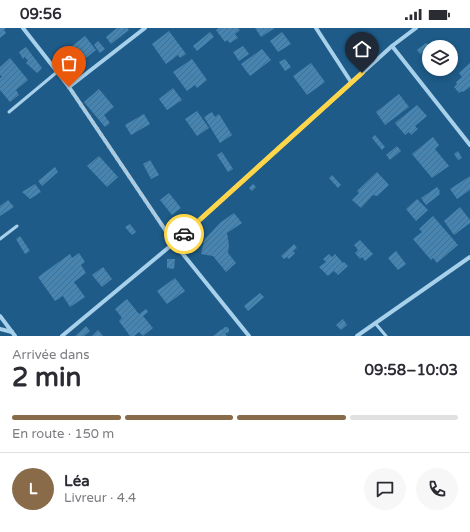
<!DOCTYPE html>
<html lang="fr">
<head>
<meta charset="utf-8">
<style>
  body { margin:0; font-family:"Varela Round",sans-serif; background:#f7f7f7; color:#2b2b33; height:100vh; display:flex; flex-direction:column; font-size:15px; white-space:nowrap }
  * { box-sizing:border-box; margin:0 }
  p { font-size:13px; color:#7c7c81 }
  .icon { flex:none; width:22px; height:22px; fill:none; stroke:currentColor; stroke-width:2; stroke-linecap:round; stroke-linejoin:round }
  .map { position:relative; height:308px; overflow:hidden }
  .drawer { display:flex; flex-direction:column; background:#fff; flex:1 }
  .drawer>* { flex:none }
  .fabs { position:absolute; left:422px; top:12px; display:grid; gap:8px }
  .fabs a { display:grid; place-items:center; width:36px; height:36px; border-radius:50%; background:#fff; box-shadow:0 2px 6px #0003; font-size:20px }
  .pin { position:absolute; display:grid; place-items:center; width:34px; height:34px; color:#fff; margin:-41px -17px; border-radius:50% 50% 50% 0; rotate:-45deg; box-shadow:0 0 4px #0007 }
  .pin .icon { rotate:45deg }
  .courier { position:absolute; display:grid; place-items:center; width:40px; height:40px; margin:-20px; border:3px solid #ffd54a; border-radius:50%; background:#fff; color:#222; box-shadow:0 1px 5px #0007 }
  .summary em { font-style:normal; font-weight:800 }
  .summary div { display:flex; flex-direction:column-reverse }
  .summary { display:flex; align-items:center; justify-content:space-between; height:68px; padding:0 12px }
  h1 { font-size:26px; font-weight:800; line-height:30px }
  .bar { display:grid; grid-template-columns:repeat(4,1fr); gap:6px 4px; align-content:center; height:48px; padding:0 12px }
  .bar i { height:5px; border-radius:3px; background:#e1e1e2 }
  .bar .on { background:#896b4a }
  .bar p { grid-column:span 4 }
  .line { display:flex; align-items:center; gap:10px; padding:0 12px; border-top:1px solid #e1e1e2 }
  .line div { flex:1 }
  .round { display:grid; place-items:center; flex:none; width:42px; height:42px; border-radius:21px; background:#f7f7f7 }
  .status { display:flex; justify-content:space-between; align-items:center; height:28px; padding:0 20px; background:#fff; direction:ltr }
  .status svg { height:11px; fill:currentColor }
  .map>svg:first-child { display:block }
</style>
</head>
<body>
<div class="status"><b>09:56</b><svg viewBox="0 0 49 12"><path d="M0 12V9h3v3zM5 12V6h3v6zM10 12V3h3v9zM15 12V0h3v12zM26 1h20v11H26zM47 4h2v5h-2z"/></svg></div>
<div class="map">
<svg width="470" height="308" viewBox="0 0 470 308">
  <defs>
    <pattern id="building-hatch" width="6" height="6" patternUnits="userSpaceOnUse"><rect width="6" height="6" fill="#4685b1"/><path d="M-1 1l2-2M0 6l6-6M5 7l2-2" fill="none" stroke="#486e89"/></pattern>
  </defs>
  <rect width="100%" height="100%" fill="#1e5b88"/>
  <!-- building -->
  <g fill="url(#building-hatch)">
    <path d="M 0,0 L 6,0 L 4,2 L 6,5 L 0,10 Z"/>
    <path d="M 117,0 L 127,0 L 129,2 L 111,16 L 106,9 Z"/>
    <path d="M 219,0 L 238,0 L 240,2 L 235,6 L 238,10 L 230,15 L 227,12 L 225,14 L 216,2 Z"/>
    <path d="M 255,0 L 275,0 L 261,9 Z"/>
    <path d="M 169,3 L 186,26 L 180,30 L 178,27 L 166,36 L 152,16 Z"/>
    <path d="M 210,4 L 214,9 L 197,23 L 193,18 Z"/>
    <path d="M 282,4 L 291,16 L 278,24 L 270,13 Z"/>
    <path d="M 85,8 L 96,22 L 82,33 L 71,19 Z"/>
    <path d="M 98,13 L 105,21 L 100,25 L 94,17 Z"/>
    <path d="M 426,15 L 431,19 L 429,19 L 420,26 L 417,22 Z"/>
    <path d="M 243,18 L 249,26 L 239,33 L 233,24 Z"/>
    <path d="M 26,19 L 42,40 L 37,45 L 26,35 L 28,33 L 25,29 L 23,31 L 19,24 Z"/>
    <path d="M 262,21 L 271,32 L 250,48 L 241,36 Z"/>
    <path d="M 10,30 L 28,52 L 16,62 L 19,67 L 10,74 L 0,62 L 0,50 L 2,49 L 0,47 L 0,39 Z"/>
    <path d="M 192,31 L 207,52 L 197,60 L 195,57 L 187,63 L 173,44 Z"/>
    <path d="M 285,31 L 291,39 L 285,43 L 279,34 Z"/>
    <path d="M 311,35 L 325,54 L 307,67 L 293,48 Z"/>
    <path d="M 470,35 L 470,59 L 463,64 L 462,63 L 459,65 L 454,59 L 457,56 L 456,54 L 462,49 L 459,45 Z"/>
    <path d="M 173,60 L 182,72 L 167,82 L 159,71 Z"/>
    <path d="M 99,61 L 114,79 L 104,87 L 110,95 L 105,99 L 84,74 Z"/>
    <path d="M 399,66 L 409,79 L 385,97 L 376,84 Z"/>
    <path d="M 417,77 L 427,88 L 415,98 L 418,101 L 411,107 L 409,104 L 405,107 L 395,95 Z"/>
    <path d="M 197,83 L 209,100 L 197,108 L 185,91 Z"/>
    <path d="M 212,84 L 215,89 L 219,86 L 232,107 L 220,115 L 204,89 Z"/>
    <path d="M 144,86 L 150,96 L 131,107 L 125,97 Z"/>
    <path d="M 375,107 L 385,119 L 382,122 L 372,110 Z"/>
    <path d="M 433,109 L 439,117 L 435,121 L 449,138 L 432,150 L 412,126 Z"/>
    <path d="M 397,118 L 401,123 L 390,132 L 386,127 Z"/>
    <path d="M 458,123 L 462,130 L 458,132 L 454,126 Z"/>
    <path d="M 222,124 L 233,141 L 228,144 L 217,127 Z"/>
    <path d="M 99,128 L 118,149 L 107,159 L 87,138 Z"/>
    <path d="M 150,132 L 159,147 L 151,151 L 143,136 Z"/>
    <path d="M 55,139 L 58,144 L 42,158 L 38,153 Z"/>
    <path d="M 377,144 L 389,157 L 377,168 L 373,167 L 361,180 L 352,172 L 359,165 L 357,163 Z"/>
    <path d="M 332,147 L 341,157 L 338,160 L 329,150 Z"/>
    <path d="M 470,148 L 470,162 L 457,171 L 450,161 Z"/>
    <path d="M 35,156 L 41,164 L 30,171 L 22,164 Z"/>
    <path d="M 253,156 L 256,159 L 252,163 L 249,160 Z"/>
    <path d="M 437,159 L 440,163 L 439,164 L 440,166 L 426,177 L 421,170 Z"/>
    <path d="M 169,165 L 181,180 L 172,187 L 160,172 Z"/>
    <path d="M 417,171 L 428,182 L 416,193 L 406,181 Z"/>
    <path d="M 8,172 L 14,179 L 0,188 L 0,178 Z"/>
    <path d="M 460,179 L 470,192 L 470,195 L 454,207 L 444,193 Z"/>
    <path d="M 234,185 L 242,195 L 227,205 L 229,217 L 228,225 L 236,235 L 226,244 L 213,228 L 201,226 L 204,212 L 221,194 Z"/>
    <path d="M 433,188 L 458,217 L 437,235 L 433,230 L 431,232 L 413,211 L 422,204 L 419,201 Z"/>
    <path d="M 130,196 L 136,204 L 132,207 L 125,199 Z"/>
    <path d="M 20,208 L 30,223 L 25,226 L 16,211 Z"/>
    <path d="M 360,212 L 373,226 L 365,233 L 362,229 L 360,231 L 355,225 L 358,222 L 354,217 Z"/>
    <path d="M 294,216 L 297,220 L 293,223 L 295,225 L 289,231 L 287,229 L 284,231 L 281,228 Z"/>
    <path d="M 396,223 L 406,236 L 398,242 L 388,230 Z"/>
    <path d="M 79,225 L 85,234 L 81,237 L 86,245 L 74,254 L 85,269 L 70,279 L 63,268 L 55,273 L 38,249 L 70,226 L 72,230 Z"/>
    <path d="M 329,226 L 332,229 L 335,226 L 343,235 L 344,234 L 348,238 L 338,247 L 334,243 L 328,248 L 319,239 L 326,234 L 323,231 Z"/>
    <path d="M 167,231 L 175,231 L 174,241 L 167,240 Z"/>
    <path d="M 103,239 L 112,251 L 102,259 L 92,247 Z"/>
    <path d="M 175,250 L 185,263 L 167,276 L 157,263 Z"/>
    <path d="M 260,265 L 264,269 L 248,283 L 244,278 Z"/>
    <path d="M 127,271 L 139,286 L 146,281 L 148,284 L 143,288 L 153,300 L 143,308 L 139,304 L 134,308 L 130,308 L 119,293 L 122,290 L 115,281 Z"/>
    <path d="M 343,291 L 347,297 L 341,302 L 336,297 Z"/>
    <path d="M 86,298 L 90,303 L 84,308 L 75,308 Z"/>
    <circle cx="226" cy="302" r="3"/>
    <path d="M 222,301 L 227,308 L 213,308 Z"/>
    <path d="M 98,302 L 103,308 L 92,308 Z"/>
  </g>
  <g fill="none" stroke-linecap="round" stroke-linejoin="round">
    <!-- lane -->
    <g stroke="#a7d0eb" stroke-width="3">
      <path d="M 9,84 L 57,44"/>
      <path d="M 0,211 L 17,198"/>
      <path d="M 375,295 L 386,308"/>
    </g>
    <!-- street -->
    <g stroke="#a7d0eb" stroke-width="4">
      <path d="M 23,0 L 69,59 L 174,215 L 249,308"/>
      <path d="M 316,0 L 351,54"/>
      <path d="M 392,18 L 470,117"/>
      <path d="M 69,59 L 145,0"/>
      <path d="M 0,288 L 15,308"/>
      <path d="M 0,301 L 12,304"/>
      <path d="M 62,308 L 174,215 L 392,18 L 416,0"/>
      <path d="M 357,308 L 470,229"/>
    </g>
  </g>
  <g fill="none" stroke-linecap="round" stroke-linejoin="round">
    <!-- done -->
    <path stroke="#b0c6d5" stroke-width="4" stroke-dasharray="0 7.2" d="M 69,59 L 174,215 L 184,206"/>
    <!-- route -->
    <path stroke="#ffd54a" stroke-width="5" d="M 184,206 L 362,45"/>
  </g>
</svg>
<div class="fabs">
<a><svg class="icon" aria-label="layers" viewBox="0 0 24 24"><path d="M12 4l9 5-9 5-9-5zM3 14l9 5 9-5"/></svg></a>
</div>
<div class="pin" style="left:69px;top:59px;background:#ea580c"><svg class="icon" aria-label="bag" viewBox="0 0 24 24"><path d="M5 8h14l-1 12H6zM9 8a3 3 0 0 1 6 0"/></svg></div>
<div class="pin" style="left:362px;top:45px;background:#1f2937"><svg class="icon" aria-label="home" viewBox="0 0 24 24"><path d="M3 11l9-7 9 7M6 9v11h12V9"/></svg></div>
<div class="courier" style="left:184px;top:206px"><svg class="icon" aria-label="car" viewBox="0 0 24 24"><path d="M5 17H2v-5l4-1 3-4h7l3 4 3 1v5h-3M9 17h6M6 11h13"/><circle cx="7" cy="17" r="2"/><circle cx="17" cy="17" r="2"/></svg></div>
</div>
<section class="drawer">
<div class="summary"><div><h1>2 min</h1><p>Arrivée dans</p></div><em>09:58–10:03</em></div>
<div class="bar"><i class="on"></i><i class="on"></i><i class="on"></i><i></i><p>En route · 150 m</p></div>
<div class="line" style="height:72px"><b class="round" style="background:#896b4a;color:#fff">L</b><div><b>Léa</b><p>Livreur · 4.4</p></div><a class="round"><svg class="icon" aria-label="chat" viewBox="0 0 24 24"><path d="M4 5h16v11H9l-5 4z"/></svg></a><a class="round"><svg class="icon" aria-label="phone" viewBox="0 0 24 24"><path d="M5 4h4l2 5-3 2q2 4 5 5l2-3 5 2v4C11 20 4 13 5 4z"/></svg></a></div>
</section>
</body>
</html>
